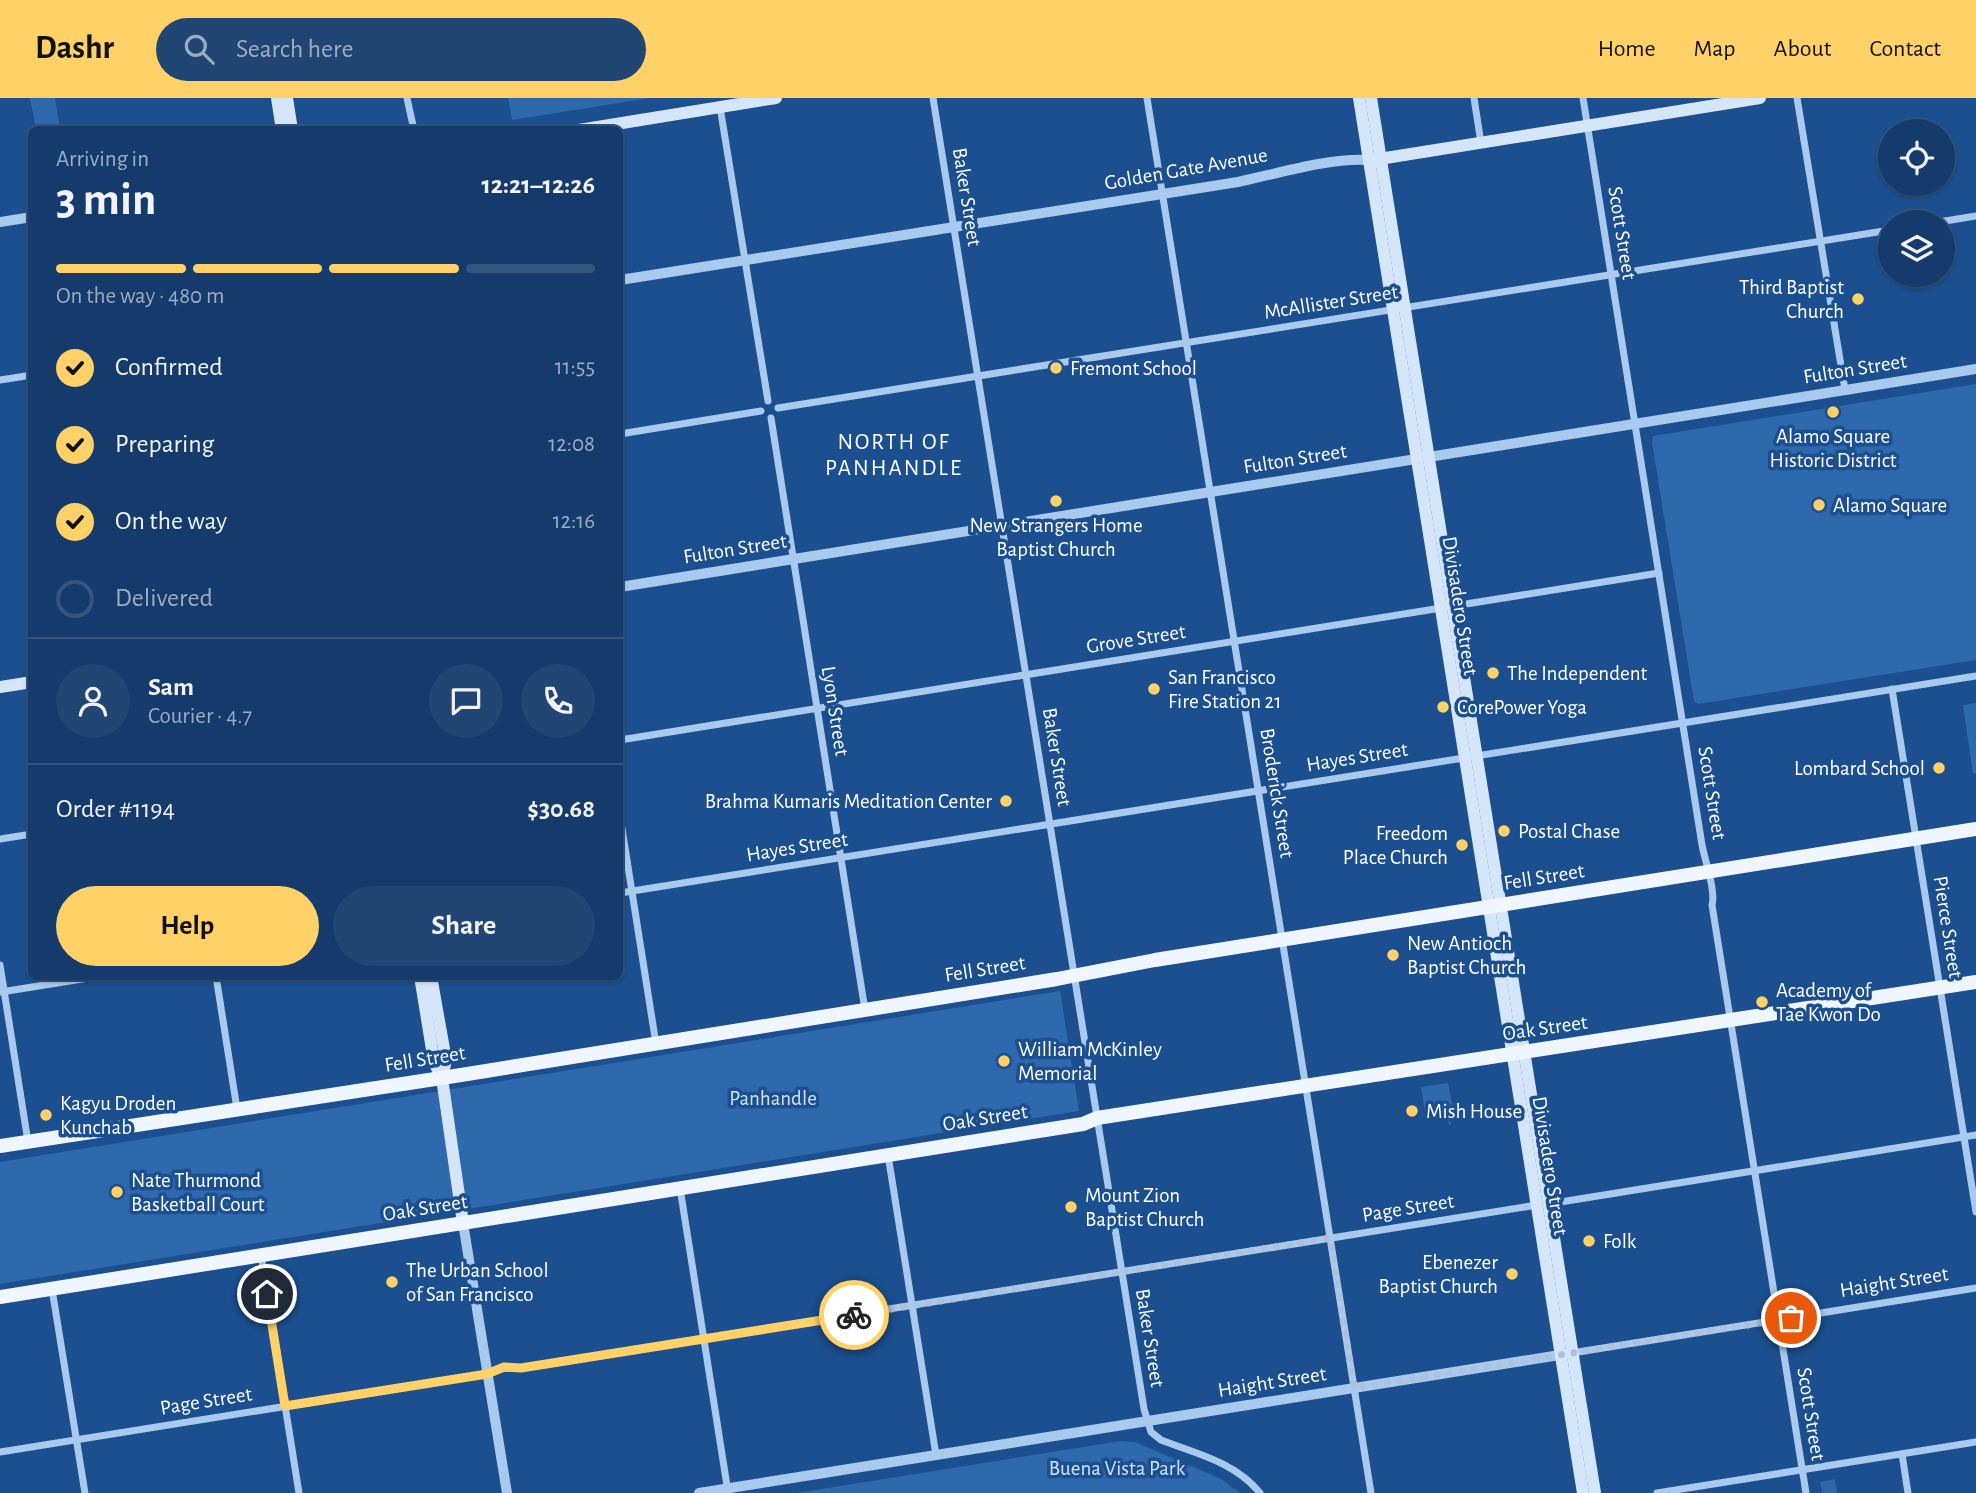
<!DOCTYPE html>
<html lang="en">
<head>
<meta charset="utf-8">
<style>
  body { margin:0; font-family:"Alegreya Sans",sans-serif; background:#214673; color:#f1f3f6; height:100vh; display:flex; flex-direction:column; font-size:26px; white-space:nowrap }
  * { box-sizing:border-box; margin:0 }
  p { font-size:23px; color:#9dadc1 }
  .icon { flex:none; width:38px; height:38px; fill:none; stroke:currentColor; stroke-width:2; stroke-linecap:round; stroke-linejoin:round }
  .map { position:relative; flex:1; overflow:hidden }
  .sheet { position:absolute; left:28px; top:28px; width:595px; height:854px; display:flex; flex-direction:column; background:#143b6b; border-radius:10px; box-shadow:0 2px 5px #0004,0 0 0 2px #33557e }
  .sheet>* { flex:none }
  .tools { position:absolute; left:1878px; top:21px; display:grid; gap:14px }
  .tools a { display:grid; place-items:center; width:77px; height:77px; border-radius:50%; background:#143b6b; box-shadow:0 2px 5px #0004,0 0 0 2px #33557e; font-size:35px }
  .pin { position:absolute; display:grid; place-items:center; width:60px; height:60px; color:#fff; margin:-30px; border:4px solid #fff; border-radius:50%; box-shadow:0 2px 7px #0007 }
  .courier { position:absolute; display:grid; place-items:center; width:70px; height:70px; margin:-35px; border:5px solid #ffd166; border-radius:50%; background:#fff; color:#222; box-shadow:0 2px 9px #0007 }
  .head em { font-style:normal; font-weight:700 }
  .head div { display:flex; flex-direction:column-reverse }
  .head { display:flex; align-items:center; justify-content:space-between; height:119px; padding:0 28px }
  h1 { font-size:46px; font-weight:700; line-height:52px }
  .bar { display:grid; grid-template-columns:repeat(4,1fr); gap:10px 7px; align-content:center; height:84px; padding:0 28px }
  .bar i { height:9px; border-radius:5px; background:#33557e }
  .bar .current { background:#ffd166 }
  .bar p { grid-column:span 4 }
  .line { display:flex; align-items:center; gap:18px; padding:0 28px; border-top:2px solid #33557e }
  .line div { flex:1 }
  .round { display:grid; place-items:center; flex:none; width:74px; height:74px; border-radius:37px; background:#214673 }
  ol { padding:0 28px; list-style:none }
  li { display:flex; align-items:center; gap:21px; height:77px }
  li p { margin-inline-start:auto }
  li .icon { padding:7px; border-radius:50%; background:#ffd166; color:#111; stroke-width:4 }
  li:last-child { color:#9dadc1 }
  li i { width:38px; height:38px; border:4px solid #33557e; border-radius:50% }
  .button { display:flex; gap:14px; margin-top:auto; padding:14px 28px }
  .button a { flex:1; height:80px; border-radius:42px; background:#ffd166; color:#111; font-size:28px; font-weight:700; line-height:80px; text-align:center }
  .button a+a { background:#214673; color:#f1f3f6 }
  header { display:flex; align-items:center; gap:42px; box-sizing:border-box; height:98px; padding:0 35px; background:#ffd166; color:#111 }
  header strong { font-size:33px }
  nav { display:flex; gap:38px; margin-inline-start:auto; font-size:24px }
  .search { width:490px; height:63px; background:#214673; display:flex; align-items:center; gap:18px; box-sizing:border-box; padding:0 24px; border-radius:38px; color:#9dadc1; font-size:26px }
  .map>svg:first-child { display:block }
</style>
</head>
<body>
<header>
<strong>Dashr</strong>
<div class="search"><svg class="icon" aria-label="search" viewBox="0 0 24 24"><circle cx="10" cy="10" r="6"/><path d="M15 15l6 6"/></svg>Search here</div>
<nav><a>Home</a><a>Map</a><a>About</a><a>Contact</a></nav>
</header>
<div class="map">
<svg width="1976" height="1395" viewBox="0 0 1976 1395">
  <rect width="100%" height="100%" fill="#1b4f8f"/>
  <!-- green -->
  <g fill="#2e69ad">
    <path d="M 30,0 L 55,0 L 60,31 L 36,31 Z"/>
    <path d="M 508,0 L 650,0 L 512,22 Z"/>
    <path d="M 1976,286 L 1976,562 L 1698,606 L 1694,603 L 1652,345 L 1653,338 Z"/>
    <path d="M 1976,605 L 1976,675 L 1973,676 L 1963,607 Z"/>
    <path d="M 1060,893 L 1079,1013 L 0,1186 L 0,1064 Z"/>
    <path d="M 1448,985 L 1455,1020 L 1451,1021 L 1451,1026 L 1449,1027 L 1445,1012 L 1425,1015 L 1421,989 Z"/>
    <path d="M 1121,1343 L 1135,1344 L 1221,1381 L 1240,1395 L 797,1395 Z"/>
    <path d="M 1835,1381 L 1837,1395 L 1822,1395 L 1820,1384 Z"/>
  </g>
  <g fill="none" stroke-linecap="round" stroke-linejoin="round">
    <!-- minor -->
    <g stroke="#a9c9ee" stroke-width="7">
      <path d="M 407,0 L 414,32"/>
      <path d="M 933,0 L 1144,1311 L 1151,1334 L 1161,1342 C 1197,1356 1235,1364 1260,1395"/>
      <path d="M 1147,0 L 1371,1395"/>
      <path d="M 1474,0 L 1481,45"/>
      <path d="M 1583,0 L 1702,747 C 1705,763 1716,793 1712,807 L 1806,1395"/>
      <path d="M 1797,0 L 1845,292"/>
      <path d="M 720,9 L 768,303"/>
      <path d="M 1939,124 L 1976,118"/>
      <path d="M 0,282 L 32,277"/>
      <path d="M 778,310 L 1890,132"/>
      <path d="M 771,320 L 865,912"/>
      <path d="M 620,336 L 761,313"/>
      <path d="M 1892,591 L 1976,1114"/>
      <path d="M 620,642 L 1659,475"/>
      <path d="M 620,718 L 656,946"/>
      <path d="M 0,741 L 32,736"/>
      <path d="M 620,795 L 1976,578"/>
      <path d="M 0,867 L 28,1044"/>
      <path d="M 216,878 L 237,1011"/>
      <path d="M 1,894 L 101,878"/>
      <path d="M 888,1057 L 936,1357"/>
      <path d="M 680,1090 L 728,1394"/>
      <path d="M 1548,1106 L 1976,1037"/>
      <path d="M 261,1157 L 299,1395"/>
      <path d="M 52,1191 L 85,1395"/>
      <path d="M 1572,1255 L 1976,1190"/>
      <path d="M 0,1354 L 469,1279 C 488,1276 502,1268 521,1270 L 1537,1107"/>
      <path d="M 1902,1356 L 1908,1395"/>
      <path d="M 1657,1395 L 1976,1344"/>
    </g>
    <!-- tertiary -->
    <g stroke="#a9c9ee" stroke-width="10">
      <path d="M 0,124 L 32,119"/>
      <path d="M 620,182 L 1238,84 C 1276,76 1331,59 1369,62"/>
      <path d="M 620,489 L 1976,271"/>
      <path d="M 463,1125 L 507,1395"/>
      <path d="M 699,1395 L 1566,1256"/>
    </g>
    <!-- secondary -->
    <g stroke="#d6e6fa" stroke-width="12">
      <path d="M 277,0 L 282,32"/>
      <path d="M 287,0 L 292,32"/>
      <path d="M 1359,0 L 1583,1395"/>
      <path d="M 1371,0 L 1595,1395"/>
      <path d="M 579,32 L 776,0"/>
      <path d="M 1373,62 L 1760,0"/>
      <path d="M 0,589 L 32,584"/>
      <path d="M 420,878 L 434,964 L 442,980 L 463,1125"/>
      <path d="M 431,878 L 446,962 L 442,980"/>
    </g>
    <!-- primary -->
    <g stroke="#f0f6ff" stroke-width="14">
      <path d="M 0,1048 L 461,977 L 1057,881 L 1155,862 L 1976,731"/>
      <path d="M 0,1199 L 1083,1026 L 1097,1020 L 1976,884"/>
    </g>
  </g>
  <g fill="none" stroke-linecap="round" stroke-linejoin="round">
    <!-- done -->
    <path stroke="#afc1d8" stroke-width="7" stroke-dasharray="0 12.6" d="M 854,1217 L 1330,1140 L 1354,1290 L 1791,1220"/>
    <!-- route -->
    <path stroke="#ffd166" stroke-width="9" d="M 267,1196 L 285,1308 L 487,1276 L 504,1269 L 521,1270 L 854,1217"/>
  </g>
  <!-- markers -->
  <g fill="#ffd166" stroke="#1b4f8f" stroke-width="2.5">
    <circle cx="1858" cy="201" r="7"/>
    <circle cx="1056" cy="270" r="7"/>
    <circle cx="1833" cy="314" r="7"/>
    <circle cx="1056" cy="403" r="7"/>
    <circle cx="1819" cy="407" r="7"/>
    <circle cx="1493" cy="575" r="7"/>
    <circle cx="1154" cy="591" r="7"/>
    <circle cx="1443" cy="609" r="7"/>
    <circle cx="1939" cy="670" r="7"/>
    <circle cx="1006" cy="703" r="7"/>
    <circle cx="1504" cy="733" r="7"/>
    <circle cx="1462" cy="747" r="7"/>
    <circle cx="1393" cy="857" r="7"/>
    <circle cx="1762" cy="904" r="7"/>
    <circle cx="1004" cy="963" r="7"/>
    <circle cx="1412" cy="1013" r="7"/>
    <circle cx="46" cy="1017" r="7"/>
    <circle cx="117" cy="1094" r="7"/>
    <circle cx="1071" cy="1109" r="7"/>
    <circle cx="1589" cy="1143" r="7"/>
    <circle cx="1512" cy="1176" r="7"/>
    <circle cx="392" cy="1184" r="7"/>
  </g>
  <g text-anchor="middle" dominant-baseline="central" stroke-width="7" stroke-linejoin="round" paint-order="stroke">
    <!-- street labels -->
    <g font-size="21" fill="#fff" stroke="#1b4f8f">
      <text transform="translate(1186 71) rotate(-10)">Golden Gate Avenue</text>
      <text transform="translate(967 99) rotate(81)">Baker Street</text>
      <text transform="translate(1622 135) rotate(81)">Scott Street</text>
      <text transform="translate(1331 204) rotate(-9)">McAllister Street</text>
      <text transform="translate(1855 271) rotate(-9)">Fulton Street</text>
      <text transform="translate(1295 361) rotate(-9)">Fulton Street</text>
      <text transform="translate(735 451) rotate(-9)">Fulton Street</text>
      <text transform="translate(1460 508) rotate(81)">Divisadero Street</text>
      <text transform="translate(1136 541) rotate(-9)">Grove Street</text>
      <text transform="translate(835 613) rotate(81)">Lyon Street</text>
      <text transform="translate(1057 659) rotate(81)">Baker Street</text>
      <text transform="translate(1357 659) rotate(-9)">Hayes Street</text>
      <text transform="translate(1277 695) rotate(81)">Broderick Street</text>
      <text transform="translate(1712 695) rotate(81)">Scott Street</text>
      <text transform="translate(797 749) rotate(-9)">Hayes Street</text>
      <text transform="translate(1544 779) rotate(-9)">Fell Street</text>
      <text transform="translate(1948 829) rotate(81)">Pierce Street</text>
      <text transform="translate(985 871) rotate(-9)">Fell Street</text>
      <text transform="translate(1545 930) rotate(-8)">Oak Street</text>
      <text transform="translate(425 961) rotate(-9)">Fell Street</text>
      <text transform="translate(985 1020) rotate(-9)">Oak Street</text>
      <text transform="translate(1550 1068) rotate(81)">Divisadero Street</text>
      <text transform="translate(425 1110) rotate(-9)">Oak Street</text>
      <text transform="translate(1408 1110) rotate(-9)">Page Street</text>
      <text transform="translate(1894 1184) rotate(-9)">Haight Street</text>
      <text transform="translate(1150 1240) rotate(81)">Baker Street</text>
      <text transform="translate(1272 1284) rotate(-9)">Haight Street</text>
      <text transform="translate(206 1303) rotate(-9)">Page Street</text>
      <text transform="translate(1811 1316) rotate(81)">Scott Street</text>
    </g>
    <!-- poi labels -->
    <g font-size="21" fill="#fff" stroke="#1b4f8f" text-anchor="start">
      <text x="1844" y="189" text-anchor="end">Third Baptist<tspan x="1844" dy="24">Church</tspan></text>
      <text x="1070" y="270">Fremont School</text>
      <text x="1833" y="338" text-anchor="middle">Alamo Square<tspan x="1833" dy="24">Historic District</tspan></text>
      <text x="1833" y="407">Alamo Square</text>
      <text x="1056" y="427" text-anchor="middle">New Strangers Home<tspan x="1056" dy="24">Baptist Church</tspan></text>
      <text x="1507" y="575">The Independent</text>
      <text x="1168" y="579">San Francisco<tspan x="1168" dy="24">Fire Station 21</tspan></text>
      <text x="1457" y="609">CorePower Yoga</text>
      <text x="1925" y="670" text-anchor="end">Lombard School</text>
      <text x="992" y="703" text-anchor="end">Brahma Kumaris Meditation Center</text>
      <text x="1518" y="733">Postal Chase</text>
      <text x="1448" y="735" text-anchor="end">Freedom<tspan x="1448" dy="24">Place Church</tspan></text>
      <text x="1407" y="845">New Antioch<tspan x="1407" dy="24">Baptist Church</tspan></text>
      <text x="1776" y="892">Academy of<tspan x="1776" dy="24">Tae Kwon Do</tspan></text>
      <text x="1018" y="951">William McKinley<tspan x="1018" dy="24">Memorial</tspan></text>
      <text x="60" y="1005">Kagyu Droden<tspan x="60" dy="24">Kunchab</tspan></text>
      <text x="1426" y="1013">Mish House</text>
      <text x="131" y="1082">Nate Thurmond<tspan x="131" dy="24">Basketball Court</tspan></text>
      <text x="1085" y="1097">Mount Zion<tspan x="1085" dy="24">Baptist Church</tspan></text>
      <text x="1603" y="1143">Folk</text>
      <text x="1498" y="1164" text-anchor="end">Ebenezer<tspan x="1498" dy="24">Baptist Church</tspan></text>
      <text x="406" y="1172">The Urban School<tspan x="406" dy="24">of San Francisco</tspan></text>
    </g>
    <!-- park labels -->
    <g font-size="21" fill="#cfe3fa" stroke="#1b4f8f">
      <text x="773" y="1000">Panhandle</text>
      <text x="1117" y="1370">Buena Vista Park</text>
    </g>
    <!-- neighbourhood labels -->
    <g font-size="23" letter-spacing="2" fill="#fff" stroke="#1b4f8f">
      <text x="894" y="344">NORTH OF<tspan x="894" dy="26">PANHANDLE</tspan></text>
    </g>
  </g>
</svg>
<div class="tools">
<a><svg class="icon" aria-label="locate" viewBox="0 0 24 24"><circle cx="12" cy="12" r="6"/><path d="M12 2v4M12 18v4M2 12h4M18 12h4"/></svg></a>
<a><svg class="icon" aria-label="layers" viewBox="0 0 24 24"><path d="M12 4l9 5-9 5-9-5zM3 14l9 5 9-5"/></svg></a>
</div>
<div class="pin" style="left:1791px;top:1220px;background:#ea580c"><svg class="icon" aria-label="bag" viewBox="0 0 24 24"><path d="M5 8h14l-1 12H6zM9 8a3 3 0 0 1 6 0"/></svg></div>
<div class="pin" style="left:267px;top:1196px;background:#1f2937"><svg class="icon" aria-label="home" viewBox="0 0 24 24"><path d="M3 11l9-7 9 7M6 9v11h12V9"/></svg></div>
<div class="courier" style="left:854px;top:1217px"><svg class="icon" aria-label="bike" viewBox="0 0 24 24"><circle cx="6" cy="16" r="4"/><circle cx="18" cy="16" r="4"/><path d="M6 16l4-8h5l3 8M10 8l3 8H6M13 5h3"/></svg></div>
<section class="sheet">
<div class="head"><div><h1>3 min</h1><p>Arriving in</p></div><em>12:21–12:26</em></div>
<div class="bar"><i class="current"></i><i class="current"></i><i class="current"></i><i></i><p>On the way · 480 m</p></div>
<ol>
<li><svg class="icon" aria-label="check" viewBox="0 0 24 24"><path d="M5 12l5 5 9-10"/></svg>Confirmed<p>11:55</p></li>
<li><svg class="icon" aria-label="check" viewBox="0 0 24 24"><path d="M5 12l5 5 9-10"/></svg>Preparing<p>12:08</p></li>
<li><svg class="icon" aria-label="check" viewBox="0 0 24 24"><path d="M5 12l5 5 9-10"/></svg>On the way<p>12:16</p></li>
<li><i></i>Delivered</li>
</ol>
<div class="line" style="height:126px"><a class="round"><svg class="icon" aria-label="person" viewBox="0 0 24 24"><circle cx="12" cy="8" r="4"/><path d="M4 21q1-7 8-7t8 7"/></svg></a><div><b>Sam</b><p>Courier · 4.7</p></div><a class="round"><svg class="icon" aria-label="chat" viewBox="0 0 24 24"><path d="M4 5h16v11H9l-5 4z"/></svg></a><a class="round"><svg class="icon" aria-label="phone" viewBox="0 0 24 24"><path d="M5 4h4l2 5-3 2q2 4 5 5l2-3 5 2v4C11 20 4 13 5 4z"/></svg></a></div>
<div class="line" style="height:91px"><div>Order #1194</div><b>$30.68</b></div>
<div class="button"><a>Help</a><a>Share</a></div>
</section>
</div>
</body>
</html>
